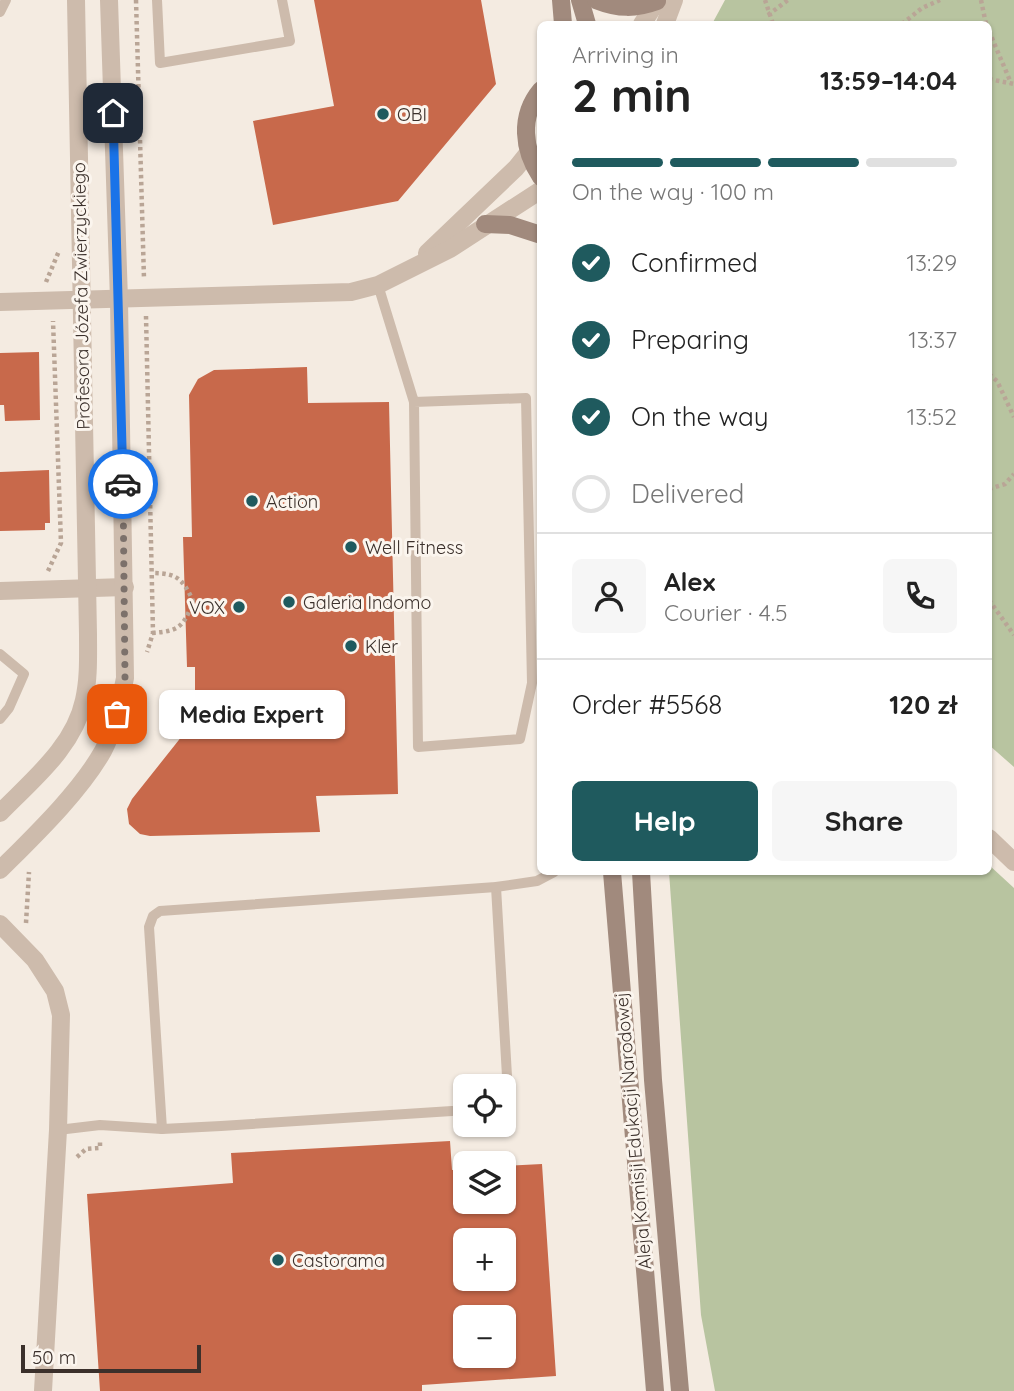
<!DOCTYPE html>
<html lang="en">
<head>
<meta charset="utf-8">
<style>
  body { margin:0; font-family:Quicksand,sans-serif; background:#f6f6f6; color:#222; height:100vh; display:flex; flex-direction:column; font-size:26px; white-space:nowrap }
  * { box-sizing:border-box; margin:0 }
  p { font-size:23px; color:#767676 }
  .icon { flex:none; width:38px; height:38px; fill:none; stroke:currentColor; stroke-width:2; stroke-linecap:round; stroke-linejoin:round }
  .map { position:relative; flex:1; overflow:hidden }
  .sheet { position:absolute; left:537px; top:21px; width:455px; height:854px; display:flex; flex-direction:column; background:#fff; border-radius:10px; box-shadow:0 2px 5px #0004 }
  .sheet>* { flex:none }
  .tools { position:absolute; left:453px; top:1074px; display:grid; gap:14px }
  .tools a { display:grid; place-items:center; width:63px; height:63px; border-radius:10px; background:#fff; box-shadow:0 2px 5px #0004; font-size:35px }
  .scale { position:absolute; left:21px; bottom:18px; width:180px; box-sizing:border-box; padding-left:7px; border:4px solid #3b302b; border-top:0; font-size:19px; line-height:24px; white-space:nowrap; color:#3b302b; -webkit-text-stroke:5px #fbf5ee; paint-order:stroke }
  .pin { position:absolute; display:grid; place-items:center; width:60px; height:60px; color:#fff; margin:-30px; border-radius:14px; box-shadow:0 4px 10px #0006 }
  .courier { position:absolute; display:grid; place-items:center; width:70px; height:70px; margin:-35px; border:5px solid #1a73e8; border-radius:50%; background:#fff; color:#222; box-shadow:0 2px 9px #0007 }
  .bubble { position:absolute; height:49px; border-radius:10px; background:#fff; box-shadow:0 2px 5px #0004; font-size:23px; font-weight:800; line-height:49px; text-align:center }
  .summary em { font-style:normal; font-weight:800 }
  .summary div { display:flex; flex-direction:column-reverse }
  .summary { display:flex; align-items:center; justify-content:space-between; height:119px; padding:0 35px }
  h1 { font-size:46px; font-weight:800; line-height:52px }
  .bar { display:grid; grid-template-columns:repeat(4,1fr); gap:10px 7px; align-content:center; height:84px; padding:0 35px }
  .bar i { height:9px; border-radius:5px; background:#e0e0e0 }
  .bar .selected { background:#1f5a5e }
  .bar p { grid-column:span 4 }
  .line { display:flex; align-items:center; gap:18px; padding:0 35px; border-top:2px solid #e0e0e0 }
  .line div { flex:1 }
  .round { display:grid; place-items:center; flex:none; width:74px; height:74px; border-radius:10px; background:#f6f6f6 }
  ol { padding:0 35px; list-style:none }
  li { display:flex; align-items:center; gap:21px; height:77px }
  li p { margin-inline-start:auto }
  li .icon { padding:7px; border-radius:50%; background:#1f5a5e; color:#fff; stroke-width:4 }
  li:last-child { color:#767676 }
  li i { width:38px; height:38px; border:4px solid #e0e0e0; border-radius:50% }
  .button { display:flex; gap:14px; margin-top:auto; padding:14px 35px }
  .button a { flex:1; height:80px; border-radius:10px; background:#1f5a5e; color:#fff; font-size:28px; font-weight:800; line-height:80px; text-align:center }
  .button a+a { background:#f6f6f6; color:#222 }
  .map>svg:first-child { display:block }
</style>
</head>
<body>
<div class="map">
<svg width="1014" height="1391" viewBox="0 0 1014 1391">
  <rect width="100%" height="100%" fill="#f4ebe1"/>
  <!-- green -->
  <g fill="#b8c4a0">
    <path d="M 725,0 L 1014,0 L 1014,767 L 989,745 L 989,24 L 712,24 Z"/>
    <path d="M 989,865 L 1014,888 L 1014,1391 L 715,1391 L 701,1315 L 669,872 L 989,872 Z"/>
  </g>
  <!-- building -->
  <g fill="#c8694b" fill-rule="evenodd">
    <path d="M 314,0 L 481,0 L 496,84 L 398,201 L 273,225 L 253,121 L 334,106 Z"/>
    <path d="M 39,352 L 40,420 L 5,421 L 4,405 L 0,405 L 0,353 Z"/>
    <path d="M 307,367 L 308,403 L 389,402 L 398,794 L 316,796 L 320,832 L 150,836 L 140,834 L 129,824 L 127,809 L 132,799 L 186,731 L 195,703 L 195,667 L 187,667 L 183,537 L 192,537 L 189,395 L 198,379 L 214,370 Z"/>
    <path d="M 49,470 L 50,523 L 45,523 L 45,530 L 0,531 L 0,472 Z"/>
    <path d="M 450,1141 L 452,1170 L 466,1169 L 466,1202 L 504,1202 L 504,1166 L 542,1164 L 556,1376 L 422,1385 L 422,1391 L 100,1391 L 87,1194 L 233,1183 L 231,1153 ZM 466,1241 L 504,1241 L 504,1279 L 466,1279 ZM 466,1318 L 504,1318 L 504,1356 L 466,1356 Z"/>
  </g>
  <g fill="none" stroke-linecap="round" stroke-linejoin="round">
    <!-- path -->
    <g stroke="#b9a596" stroke-width="4.5" stroke-dasharray="3.5 3.5" stroke-linecap="butt">
      <path d="M 136,0 L 144,279"/>
      <path d="M 765,0 L 773,24"/>
      <path d="M 981,0 L 986,24"/>
      <path d="M 768,15 L 788,0"/>
      <path d="M 902,24 L 922,8 L 940,0"/>
      <path d="M 989,31 L 1011,83"/>
      <path d="M 989,79 L 1014,84"/>
      <path d="M 46,282 L 59,251"/>
      <path d="M 146,316 L 153,633 L 147,652"/>
      <path d="M 989,374 L 997,381 L 1014,417"/>
      <path d="M 989,489 L 1005,484 L 1014,474"/>
      <path d="M 48,571 L 61,543 L 53,321"/>
      <path d="M 989,600 L 1014,635"/>
      <path d="M 152,633 C 179,631 184,627 193,601 C 183,579 177,573 152,573"/>
      <path d="M 26,923 L 29,872"/>
      <path d="M 77,1157 L 86,1149 L 100,1148 L 100,1142"/>
    </g>
    <!-- lane -->
    <g stroke="#cdbbac" stroke-width="10">
      <path d="M 157,0 L 160,63 L 290,41 L 282,0"/>
      <path d="M 0,12 L 6,0"/>
      <path d="M 378,285 L 414,402 L 418,747 L 520,739 L 532,683 L 526,398 L 414,402"/>
      <path d="M 0,654 L 24,674 L 9,708 L 0,719"/>
      <path d="M 496,887 L 507,1076"/>
      <path d="M 162,1129 L 149,927 L 153,916 L 160,911 L 496,887 L 537,881 L 554,872"/>
      <path d="M 58,1130 L 100,1125 L 162,1129 L 221,1126 L 452,1111"/>
    </g>
    <!-- street -->
    <g stroke="#cdbbac" stroke-width="18">
      <path d="M 642,24 L 658,0"/>
      <path d="M 665,24 L 674,0"/>
      <path d="M 427,253 L 516,168 L 528,153"/>
      <path d="M 0,302 L 351,292 L 378,285 L 450,249 L 541,190"/>
      <path d="M 0,591 L 125,587"/>
      <path d="M 0,813 C 32,780 74,747 84,700 C 89,678 88,656 88,634 L 76,0"/>
      <path d="M 989,838 L 1014,862"/>
      <path d="M 0,870 C 34,836 80,792 103,751 C 115,729 120,702 125,678 L 119,300 L 109,0"/>
      <path d="M 0,924 L 35,960 L 55,991 L 61,1015 L 58,1130 L 43,1391"/>
    </g>
    <!-- secondary -->
    <g stroke="#a18a7d" stroke-width="18">
      <path d="M 561,0 L 563,24"/>
      <path d="M 580,0 L 587,24"/>
      <path d="M 596,0 C 619,9 635,9 657,1"/>
      <path d="M 541,90 C 519,116 523,150 541,177"/>
      <path d="M 485,224 L 510,225 L 541,235"/>
      <path d="M 612,872 L 655,1391"/>
      <path d="M 641,872 L 653,1080 L 680,1391"/>
    </g>
  </g>
  <g fill="none" stroke-linecap="round" stroke-linejoin="round">
    <!-- done -->
    <path stroke="#7c716b" stroke-width="7" stroke-dasharray="0 12.6" d="M 117,714 L 125,678 L 123,484"/>
    <!-- route -->
    <path stroke="#1a73e8" stroke-width="9" d="M 113,113 L 123,484"/>
  </g>
  <!-- markers -->
  <g fill="#1f5a5e" stroke="#fbf5ee" stroke-width="2.5">
    <circle cx="383" cy="114" r="7"/>
    <circle cx="252" cy="501" r="7"/>
    <circle cx="351" cy="547" r="7"/>
    <circle cx="289" cy="602" r="7"/>
    <circle cx="239" cy="607" r="7"/>
    <circle cx="351" cy="646" r="7"/>
    <circle cx="278" cy="1260" r="7"/>
  </g>
  <g text-anchor="middle" dominant-baseline="central" stroke-width="6" stroke-linejoin="round" paint-order="stroke">
    <!-- poi labels -->
    <g font-size="18" fill="#3b302b" stroke="#fbf5ee" text-anchor="start">
      <text x="397" y="114">OBI</text>
      <text x="266" y="501">Action</text>
      <text x="365" y="547">Well Fitness</text>
      <text x="303" y="602">Galeria Indomo</text>
      <text x="225" y="607" text-anchor="end">VOX</text>
      <text x="365" y="646">Kler</text>
      <text x="292" y="1260">Castorama</text>
    </g>
    <!-- street labels -->
    <g font-size="18" fill="#3b302b" stroke="#fbf5ee">
      <text transform="translate(81 296) rotate(-91)">Profesora Józefa Zwierzyckiego</text>
      <text transform="translate(633 1131) rotate(-95)">Aleja Komisji Edukacji Narodowej</text>
    </g>
  </g>
</svg>
<div class="tools">
<a><svg class="icon" aria-label="locate" viewBox="0 0 24 24"><circle cx="12" cy="12" r="6"/><path d="M12 2v4M12 18v4M2 12h4M18 12h4"/></svg></a>
<a><svg class="icon" aria-label="layers" viewBox="0 0 24 24"><path d="M12 4l9 5-9 5-9-5zM3 14l9 5 9-5"/></svg></a>
<a>+</a>
<a>−</a>
</div>
<div class="scale">50 m</div>
<div class="pin" style="left:117px;top:714px;background:#ea580c"><svg class="icon" aria-label="bag" viewBox="0 0 24 24"><path d="M5 8h14l-1 12H6zM9 8a3 3 0 0 1 6 0"/></svg></div>
<div class="pin" style="left:113px;top:113px;background:#1f2937"><svg class="icon" aria-label="home" viewBox="0 0 24 24"><path d="M3 11l9-7 9 7M6 9v11h12V9"/></svg></div>
<div class="courier" style="left:123px;top:484px"><svg class="icon" aria-label="car" viewBox="0 0 24 24"><path d="M5 17H2v-5l4-1 3-4h7l3 4 3 1v5h-3M9 17h6M6 11h13"/><circle cx="7" cy="17" r="2"/><circle cx="17" cy="17" r="2"/></svg></div>
<div class="bubble" style="left:159px;top:690px;width:186px">Media Expert</div>
<section class="sheet">
<div class="summary"><div><h1>2 min</h1><p>Arriving in</p></div><em>13:59–14:04</em></div>
<div class="bar"><i class="selected"></i><i class="selected"></i><i class="selected"></i><i></i><p>On the way · 100 m</p></div>
<ol>
<li><svg class="icon" aria-label="check" viewBox="0 0 24 24"><path d="M5 12l5 5 9-10"/></svg>Confirmed<p>13:29</p></li>
<li><svg class="icon" aria-label="check" viewBox="0 0 24 24"><path d="M5 12l5 5 9-10"/></svg>Preparing<p>13:37</p></li>
<li><svg class="icon" aria-label="check" viewBox="0 0 24 24"><path d="M5 12l5 5 9-10"/></svg>On the way<p>13:52</p></li>
<li><i></i>Delivered</li>
</ol>
<div class="line" style="height:126px"><a class="round"><svg class="icon" aria-label="person" viewBox="0 0 24 24"><circle cx="12" cy="8" r="4"/><path d="M4 21q1-7 8-7t8 7"/></svg></a><div><b>Alex</b><p>Courier · 4.5</p></div><a class="round"><svg class="icon" aria-label="phone" viewBox="0 0 24 24"><path d="M5 4h4l2 5-3 2q2 4 5 5l2-3 5 2v4C11 20 4 13 5 4z"/></svg></a></div>
<div class="line" style="height:91px"><div>Order #5568</div><b>120 zł</b></div>
<div class="button"><a>Help</a><a>Share</a></div>
</section>
</div>
</body>
</html>
